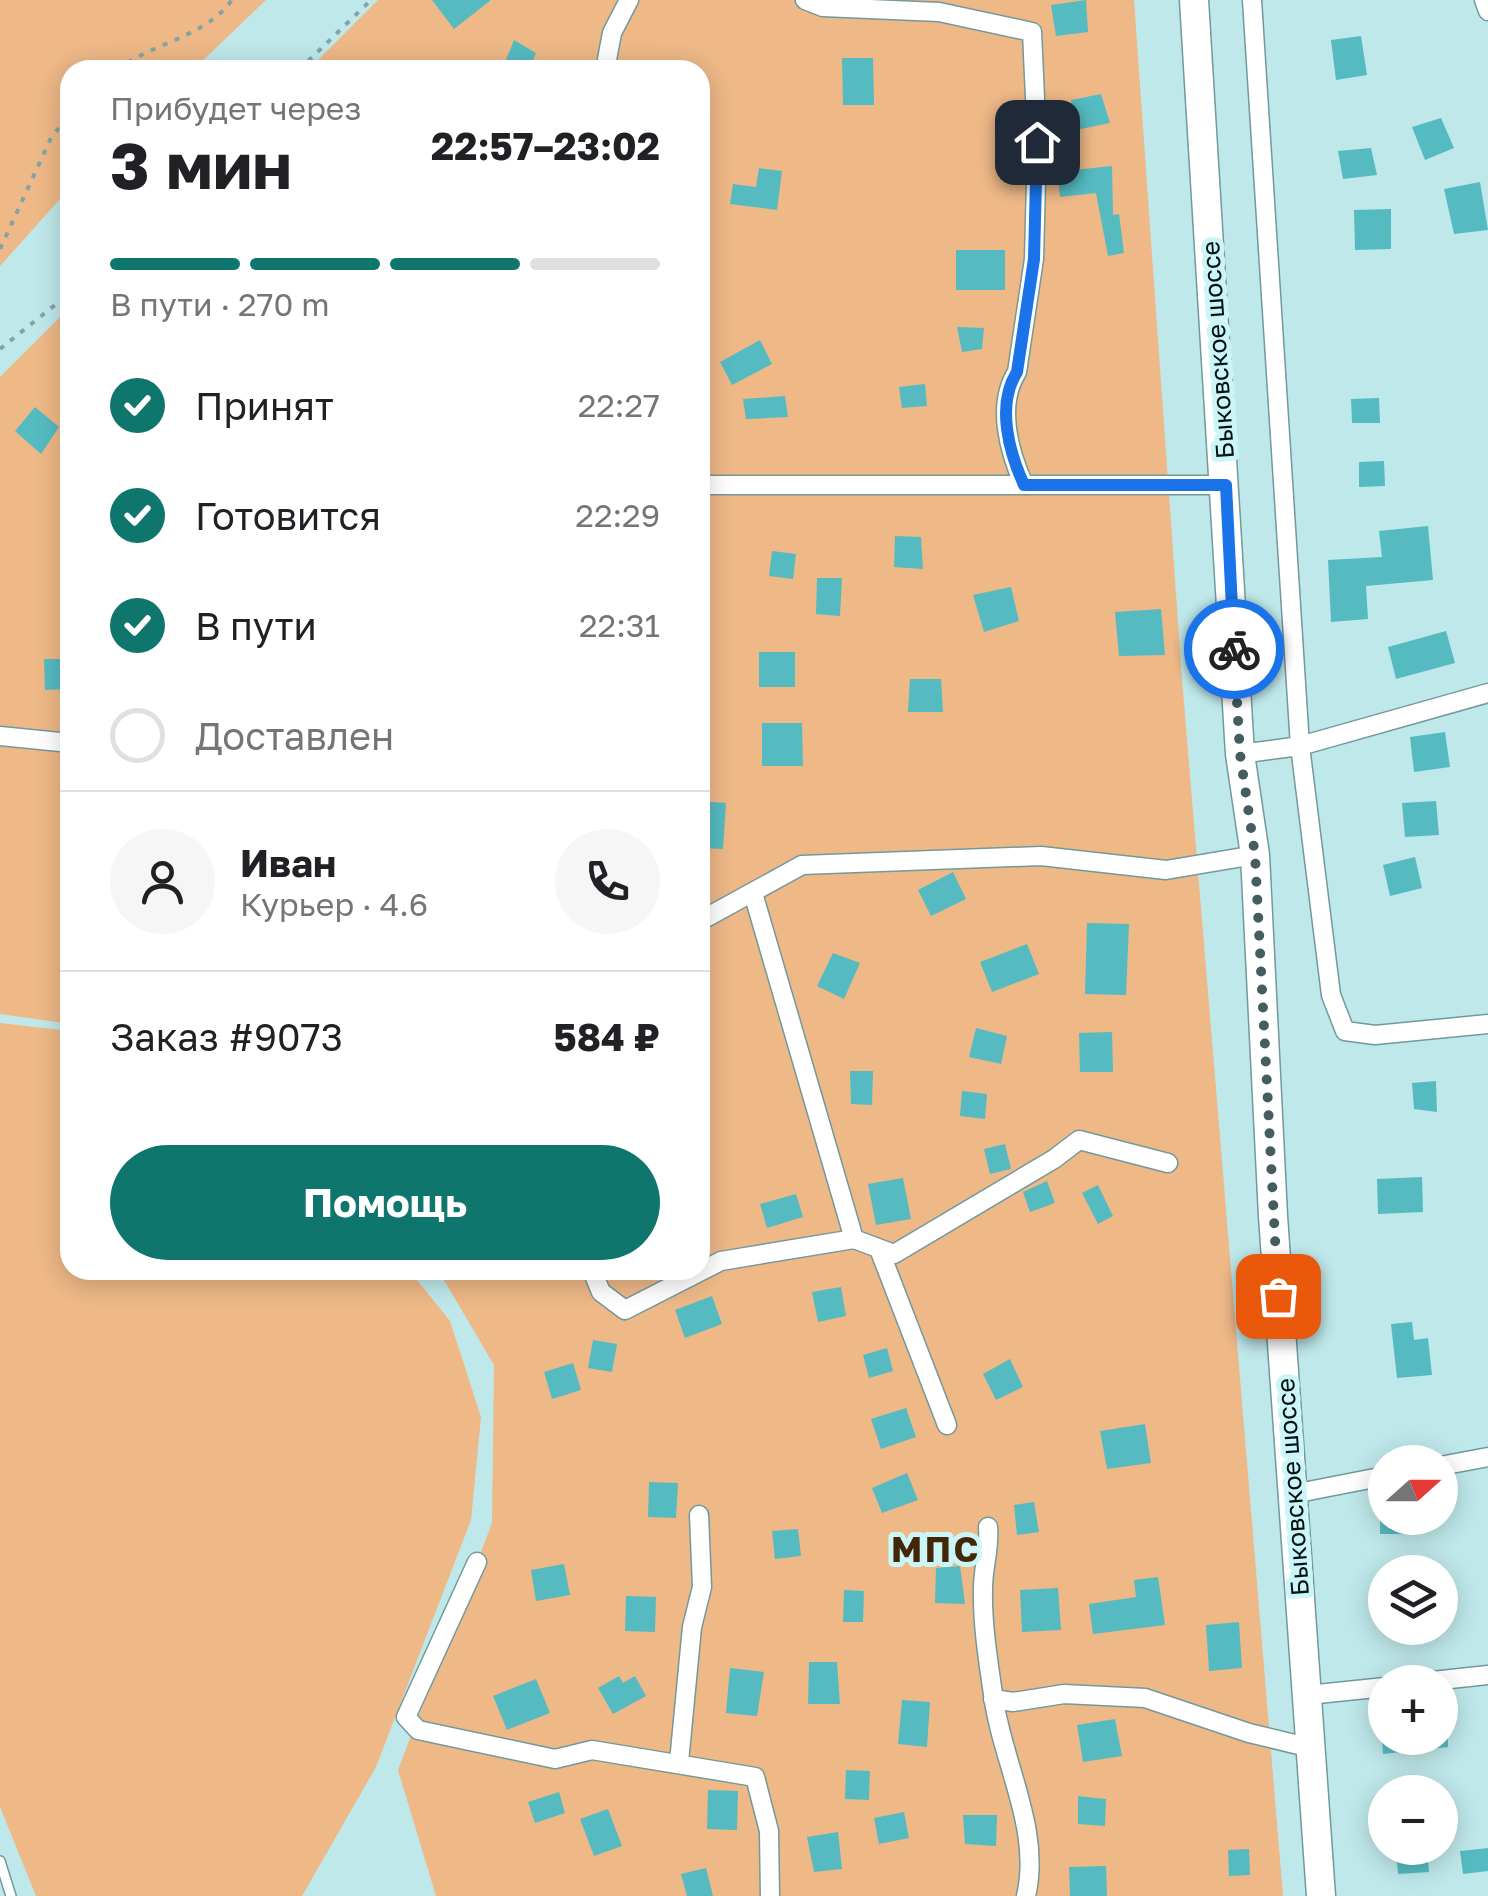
<!DOCTYPE html>
<html lang="ru">
<head>
<meta charset="utf-8">
<style>
  body { margin:0; font-family:"Golos Text",sans-serif; background:#f6f6f6; color:#202124; height:100vh; display:flex; flex-direction:column; font-size:38px; white-space:nowrap }
  * { box-sizing:border-box; margin:0 }
  p { font-size:32px; color:#757577 }
  .icon { flex:none; width:55px; height:55px; fill:none; stroke:currentColor; stroke-width:2; stroke-linecap:round; stroke-linejoin:round }
  .map { position:relative; flex:1; overflow:hidden }
  .drawer { position:absolute; left:60px; top:60px; width:650px; height:1220px; display:flex; flex-direction:column; background:#fff; border-radius:30px; box-shadow:0 5px 25px #0003 }
  .drawer>* { flex:none }
  .needle { width:65px; rotate:69deg }
  .buttons { position:absolute; left:1368px; top:1445px; display:grid; gap:20px }
  .buttons a { display:grid; place-items:center; width:90px; height:90px; border-radius:50%; background:#fff; box-shadow:0 5px 25px #0003; font-size:50px }
  .pin { position:absolute; display:grid; place-items:center; width:85px; height:85px; color:#fff; margin:-42px; border-radius:20px; box-shadow:0 5px 15px #0006 }
  .courier { position:absolute; display:grid; place-items:center; width:100px; height:100px; margin:-50px; border:8px solid #1a73e8; border-radius:50%; background:#fff; color:#222; box-shadow:0 2px 12px #0007 }
  .headline em { font-style:normal; font-weight:700 }
  .headline div { display:flex; flex-direction:column-reverse }
  .headline { display:flex; align-items:center; justify-content:space-between; height:170px; padding:0 50px }
  h1 { font-size:65px; font-weight:700; line-height:75px }
  .bar { display:grid; grid-template-columns:repeat(4,1fr); gap:15px 10px; align-content:center; height:120px; padding:0 50px }
  .bar i { height:12px; border-radius:8px; background:#e0e0e0 }
  .bar .current { background:#0f766e }
  .bar p { grid-column:span 4 }
  .line { display:flex; align-items:center; gap:25px; padding:0 50px; border-top:2px solid #e0e0e0 }
  .line div { flex:1 }
  .round { display:grid; place-items:center; flex:none; width:105px; height:105px; border-radius:52px; background:#f6f6f6 }
  ol { padding:0 50px; list-style:none }
  li { display:flex; align-items:center; gap:30px; height:110px }
  li p { margin-inline-start:auto }
  li .icon { padding:10px; border-radius:50%; background:#0f766e; color:#fff; stroke-width:4 }
  li:last-child { color:#757577 }
  li i { width:55px; height:55px; border:5px solid #e0e0e0; border-radius:50% }
  .button { display:flex; gap:20px; margin-top:auto; padding:20px 50px }
  .button a { flex:1; height:115px; border-radius:60px; background:#0f766e; color:#fff; font-size:40px; font-weight:700; line-height:115px; text-align:center }
  .map>svg:first-child { display:block }
</style>
</head>
<body>
<div class="map">
<svg width="1488" height="1896" viewBox="0 0 1488 1896">
  <rect width="100%" height="100%" fill="#bfe8ea"/>
  <!-- green -->
  <g fill="#eeb887">
    <path d="M 0,0 L 266,0 L 193,70 L 70,70 L 70,188 L 0,266 Z"/>
    <path d="M 378,0 L 1134,0 L 1182,679 L 1283,1896 L 436,1896 L 398,1770 L 492,1523 L 494,1365 L 438,1270 L 700,1270 L 700,70 L 308,70 Z"/>
    <path d="M 70,307 L 70,1024 L 0,1014 L 0,377 Z"/>
    <path d="M 0,1023 L 70,1031 L 70,1270 L 409,1270 L 450,1321 L 481,1417 L 471,1520 L 376,1767 L 302,1896 L 36,1896 L 0,1807 Z"/>
  </g>
  <!-- building -->
  <g fill="#55bbc1">
    <path d="M 432,0 L 491,0 L 454,29 Z"/>
    <path d="M 1086,0 L 1088,32 L 1056,36 L 1051,5 Z"/>
    <path d="M 1361,36 L 1367,75 L 1336,80 L 1331,40 Z"/>
    <path d="M 514,40 L 536,53 L 529,70 L 502,70 Z"/>
    <path d="M 842,58 L 873,58 L 874,105 L 843,105 Z"/>
    <path d="M 1101,94 L 1110,123 L 1076,130 L 1071,100 Z"/>
    <path d="M 1441,118 L 1454,148 L 1425,160 L 1412,127 Z"/>
    <path d="M 1371,148 L 1377,175 L 1343,179 L 1338,151 Z"/>
    <path d="M 1071,156 L 1074,170 L 1112,166 L 1113,215 L 1119,214 L 1124,253 L 1108,256 L 1096,193 L 1060,197 L 1056,157 Z"/>
    <path d="M 759,168 L 782,171 L 777,210 L 730,204 L 733,184 L 756,187 Z"/>
    <path d="M 1480,182 L 1488,230 L 1454,234 L 1444,189 Z"/>
    <path d="M 1391,209 L 1391,249 L 1355,250 L 1354,210 Z"/>
    <rect x="956" y="250" width="49" height="40"/>
    <path d="M 957,327 L 984,328 L 982,349 L 962,352 Z"/>
    <path d="M 760,340 L 772,364 L 732,385 L 720,362 Z"/>
    <path d="M 925,384 L 927,406 L 902,408 L 899,387 Z"/>
    <path d="M 785,396 L 788,417 L 746,419 L 743,399 Z"/>
    <path d="M 1379,398 L 1380,423 L 1352,423 L 1351,399 Z"/>
    <path d="M 35,407 L 59,427 L 41,454 L 15,431 Z"/>
    <path d="M 1384,461 L 1385,486 L 1359,487 L 1359,462 Z"/>
    <path d="M 1428,526 L 1433,580 L 1366,586 L 1368,619 L 1331,622 L 1328,560 L 1382,557 L 1379,531 Z"/>
    <path d="M 895,536 L 921,537 L 923,569 L 894,567 Z"/>
    <path d="M 772,551 L 796,554 L 793,579 L 769,576 Z"/>
    <path d="M 817,578 L 842,578 L 840,616 L 816,614 Z"/>
    <path d="M 1011,587 L 1019,621 L 984,632 L 973,595 Z"/>
    <path d="M 1161,609 L 1165,655 L 1119,656 L 1115,612 Z"/>
    <path d="M 1446,631 L 1455,663 L 1396,679 L 1388,647 Z"/>
    <rect x="759" y="652" width="36" height="35"/>
    <path d="M 44,659 L 70,659 L 70,689 L 45,690 Z"/>
    <path d="M 910,679 L 941,679 L 943,712 L 908,712 Z"/>
    <path d="M 762,723 L 802,723 L 803,766 L 762,766 Z"/>
    <path d="M 1445,732 L 1450,767 L 1414,772 L 1410,737 Z"/>
    <path d="M 700,801 L 726,803 L 723,849 L 700,848 Z"/>
    <path d="M 1436,801 L 1439,835 L 1405,837 L 1402,803 Z"/>
    <path d="M 1415,857 L 1422,888 L 1390,896 L 1383,865 Z"/>
    <path d="M 953,872 L 966,899 L 931,916 L 918,890 Z"/>
    <path d="M 1087,923 L 1129,924 L 1126,995 L 1085,994 Z"/>
    <path d="M 1027,944 L 1039,974 L 992,992 L 980,962 Z"/>
    <path d="M 833,953 L 860,963 L 844,999 L 817,986 Z"/>
    <path d="M 976,1028 L 1007,1036 L 1001,1064 L 969,1057 Z"/>
    <path d="M 1112,1032 L 1113,1072 L 1080,1072 L 1079,1033 Z"/>
    <path d="M 850,1071 L 873,1071 L 872,1105 L 851,1104 Z"/>
    <path d="M 1436,1081 L 1437,1112 L 1414,1109 L 1412,1083 Z"/>
    <path d="M 962,1091 L 987,1094 L 985,1119 L 960,1116 Z"/>
    <path d="M 1005,1144 L 1011,1169 L 990,1174 L 984,1149 Z"/>
    <path d="M 1422,1177 L 1423,1212 L 1378,1214 L 1377,1179 Z"/>
    <path d="M 903,1178 L 911,1219 L 876,1225 L 868,1184 Z"/>
    <path d="M 1047,1181 L 1055,1203 L 1030,1212 L 1023,1192 Z"/>
    <path d="M 1098,1185 L 1113,1216 L 1098,1224 L 1082,1193 Z"/>
    <path d="M 796,1194 L 803,1217 L 767,1228 L 760,1204 Z"/>
    <path d="M 841,1287 L 846,1316 L 818,1322 L 812,1292 Z"/>
    <path d="M 712,1296 L 722,1324 L 685,1338 L 675,1310 Z"/>
    <path d="M 1412,1322 L 1414,1340 L 1428,1338 L 1432,1375 L 1397,1378 L 1391,1324 Z"/>
    <path d="M 593,1340 L 617,1344 L 612,1372 L 588,1368 Z"/>
    <path d="M 887,1348 L 893,1371 L 869,1378 L 863,1355 Z"/>
    <path d="M 1010,1359 L 1023,1387 L 996,1400 L 983,1374 Z"/>
    <path d="M 573,1363 L 581,1390 L 552,1399 L 544,1372 Z"/>
    <path d="M 906,1408 L 916,1437 L 881,1449 L 871,1419 Z"/>
    <path d="M 1145,1424 L 1151,1463 L 1107,1469 L 1100,1431 Z"/>
    <path d="M 907,1473 L 918,1500 L 882,1513 L 872,1488 Z"/>
    <path d="M 649,1482 L 678,1483 L 676,1518 L 648,1517 Z"/>
    <path d="M 1034,1502 L 1039,1532 L 1017,1535 L 1014,1505 Z"/>
    <rect x="1380" y="1518" width="34" height="16"/>
    <path d="M 798,1529 L 801,1556 L 775,1559 L 772,1531 Z"/>
    <path d="M 564,1564 L 570,1595 L 536,1601 L 531,1570 Z"/>
    <path d="M 960,1566 L 965,1604 L 935,1603 L 936,1568 Z"/>
    <path d="M 1158,1577 L 1165,1625 L 1093,1634 L 1089,1604 L 1136,1597 L 1134,1580 Z"/>
    <path d="M 1058,1588 L 1061,1630 L 1022,1632 L 1020,1590 Z"/>
    <path d="M 844,1590 L 864,1591 L 863,1622 L 843,1622 Z"/>
    <path d="M 626,1596 L 656,1597 L 655,1632 L 625,1631 Z"/>
    <path d="M 1239,1622 L 1242,1668 L 1209,1671 L 1206,1625 Z"/>
    <path d="M 809,1662 L 837,1662 L 840,1704 L 808,1704 Z"/>
    <path d="M 730,1668 L 764,1672 L 757,1716 L 726,1713 Z"/>
    <path d="M 619,1676 L 623,1683 L 635,1676 L 646,1696 L 613,1714 L 598,1688 Z"/>
    <path d="M 536,1679 L 550,1713 L 507,1730 L 493,1696 Z"/>
    <path d="M 902,1700 L 930,1702 L 927,1747 L 898,1744 Z"/>
    <path d="M 1115,1719 L 1122,1756 L 1083,1762 L 1077,1725 Z"/>
    <path d="M 1382,1738 L 1448,1738 L 1448,1747 L 1383,1754 Z"/>
    <path d="M 846,1770 L 870,1771 L 869,1800 L 845,1799 Z"/>
    <path d="M 708,1790 L 738,1791 L 737,1830 L 707,1829 Z"/>
    <path d="M 559,1792 L 565,1813 L 535,1823 L 528,1802 Z"/>
    <path d="M 1078,1796 L 1106,1799 L 1105,1826 L 1078,1824 Z"/>
    <path d="M 608,1809 L 622,1846 L 594,1856 L 580,1819 Z"/>
    <path d="M 904,1812 L 909,1838 L 879,1844 L 874,1818 Z"/>
    <path d="M 963,1815 L 997,1815 L 996,1846 L 965,1844 Z"/>
    <path d="M 838,1832 L 842,1869 L 814,1872 L 807,1837 Z"/>
    <path d="M 1427,1848 L 1429,1872 L 1398,1874 L 1396,1850 Z"/>
    <path d="M 1488,1848 L 1488,1871 L 1463,1874 L 1460,1851 Z"/>
    <path d="M 1249,1849 L 1250,1875 L 1229,1876 L 1228,1850 Z"/>
    <path d="M 1106,1866 L 1107,1896 L 1070,1896 L 1069,1867 Z"/>
    <path d="M 706,1868 L 713,1896 L 687,1896 L 681,1874 Z"/>
  </g>
  <g fill="none" stroke-linecap="round" stroke-linejoin="round">
    <defs>
      <path id="lane" d="M 0,1861 L 11,1896"/>
      <g id="street">
        <path d="M 805,0 L 823,7 L 939,12 L 1032,32 L 1037,142 L 1034,259 L 1017,372 C 996,405 1009,452 1024,485"/>
        <path d="M 1252,0 L 1300,746 L 1331,995 L 1345,1031 L 1375,1035 L 1488,1024"/>
        <path d="M 1484,0 L 1488,11"/>
        <path d="M 605,70 L 612,33 L 629,0"/>
        <path d="M 700,485 L 1226,485"/>
        <path d="M 0,736 L 70,743"/>
        <path d="M 1240,754 L 1300,746 L 1488,693"/>
        <path d="M 753,893 L 854,1239 L 894,1254 L 1054,1159 L 1079,1140 L 1168,1163"/>
        <path d="M 700,921 L 802,865 L 1041,856 L 1166,870 L 1255,855"/>
        <path d="M 879,1249 L 947,1425"/>
        <path d="M 592,1270 L 601,1292 L 625,1310 L 721,1261 L 854,1239"/>
        <path d="M 1440,1466 L 1488,1457"/>
        <path d="M 1293,1494 L 1385,1476"/>
        <path d="M 988,1527 C 990,1549 983,1567 983,1588 C 982,1622 988,1660 993,1694 C 1001,1760 1042,1829 1026,1896"/>
        <path d="M 477,1562 L 406,1717 L 418,1730 L 555,1759 L 592,1750 L 755,1777 L 769,1831 L 770,1896"/>
        <path d="M 1423,1682 L 1488,1675"/>
        <path d="M 1308,1695 L 1385,1687"/>
        <path d="M 993,1699 L 1013,1702 L 1064,1694 L 1145,1698 L 1249,1733 L 1311,1748"/>
        <path d="M 679,1762 L 692,1627 L 702,1587 L 699,1515"/>
      </g>
      <path id="primary" d="M 1194,0 L 1240,754 L 1255,855 L 1273,1216 L 1321,1896"/>
    </defs>
    <!-- lane casing -->
    <use href="#lane" stroke="#72999b" stroke-width="12"/>
    <!-- street casing -->
    <use href="#street" stroke="#72999b" stroke-width="21"/>
    <!-- primary casing -->
    <use href="#primary" stroke="#72999b" stroke-width="31"/>
    <!-- path -->
    <g stroke="#83a3a5" stroke-width="4" stroke-dasharray="5 8" stroke-linecap="butt">
      <path d="M 117,70 C 155,41 203,39 232,0"/>
      <path d="M 299,70 L 371,0"/>
      <path d="M 0,249 L 51,138 L 70,114"/>
      <path d="M 0,349 L 70,293"/>
    </g>
    <!-- lane -->
    <use href="#lane" stroke="#fff" stroke-width="9"/>
    <!-- street -->
    <use href="#street" stroke="#fff" stroke-width="18"/>
    <!-- primary -->
    <use href="#primary" stroke="#fff" stroke-width="28"/>
  </g>
  <g fill="none" stroke-linecap="round" stroke-linejoin="round">
    <!-- done -->
    <path stroke="#455d5e" stroke-width="10" stroke-dasharray="0 18" d="M 1234,649 L 1240,754 L 1255,855 L 1278,1296"/>
    <!-- route -->
    <path stroke="#1a73e8" stroke-width="12" d="M 1037,142 L 1034,259 L 1017,372 C 996,405 1009,452 1024,485 L 1226,485 L 1234,649"/>
  </g>
  <g text-anchor="middle" dominant-baseline="central" stroke-width="10" stroke-linejoin="round" paint-order="stroke">
    <!-- street labels -->
    <g font-size="25" fill="#041213" stroke="#cbf5f7">
      <text transform="translate(1217 350) rotate(-94)">Быковское шоссе</text>
      <text transform="translate(1292 1487) rotate(-94)">Быковское шоссе</text>
    </g>
    <!-- district labels -->
    <g font-size="35" font-weight="bold" letter-spacing="2.5" fill="#432608" stroke="#cbf5f7">
      <text x="936" y="1549">МПС</text>
    </g>
  </g>
</svg>
<div class="buttons">
<a><svg class="needle" viewBox="-14 -14 28 28"><path d="M0-13l5 13h-10z" fill="#e53935"/><path d="M0 13l5-13h-10z" fill="#757577"/></svg></a>
<a><svg class="icon" aria-label="layers" viewBox="0 0 24 24"><path d="M12 4l9 5-9 5-9-5zM3 14l9 5 9-5"/></svg></a>
<a>+</a>
<a>−</a>
</div>
<div class="pin" style="left:1278px;top:1296px;background:#ea580c"><svg class="icon" aria-label="bag" viewBox="0 0 24 24"><path d="M5 8h14l-1 12H6zM9 8a3 3 0 0 1 6 0"/></svg></div>
<div class="pin" style="left:1037px;top:142px;background:#1f2937"><svg class="icon" aria-label="home" viewBox="0 0 24 24"><path d="M3 11l9-7 9 7M6 9v11h12V9"/></svg></div>
<div class="courier" style="left:1234px;top:649px"><svg class="icon" aria-label="bike" viewBox="0 0 24 24"><circle cx="6" cy="16" r="4"/><circle cx="18" cy="16" r="4"/><path d="M6 16l4-8h5l3 8M10 8l3 8H6M13 5h3"/></svg></div>
<section class="drawer">
<div class="headline"><div><h1>3 мин</h1><p>Прибудет через</p></div><em>22:57–23:02</em></div>
<div class="bar"><i class="current"></i><i class="current"></i><i class="current"></i><i></i><p>В пути · 270 m</p></div>
<ol>
<li><svg class="icon" aria-label="check" viewBox="0 0 24 24"><path d="M5 12l5 5 9-10"/></svg>Принят<p>22:27</p></li>
<li><svg class="icon" aria-label="check" viewBox="0 0 24 24"><path d="M5 12l5 5 9-10"/></svg>Готовится<p>22:29</p></li>
<li><svg class="icon" aria-label="check" viewBox="0 0 24 24"><path d="M5 12l5 5 9-10"/></svg>В пути<p>22:31</p></li>
<li><i></i>Доставлен</li>
</ol>
<div class="line" style="height:180px"><a class="round"><svg class="icon" aria-label="person" viewBox="0 0 24 24"><circle cx="12" cy="8" r="4"/><path d="M4 21q1-7 8-7t8 7"/></svg></a><div><b>Иван</b><p>Курьер · 4.6</p></div><a class="round"><svg class="icon" aria-label="phone" viewBox="0 0 24 24"><path d="M5 4h4l2 5-3 2q2 4 5 5l2-3 5 2v4C11 20 4 13 5 4z"/></svg></a></div>
<div class="line" style="height:130px"><div>Заказ #9073</div><b>584 ₽</b></div>
<div class="button"><a>Помощь</a></div>
</section>
</div>
</body>
</html>
